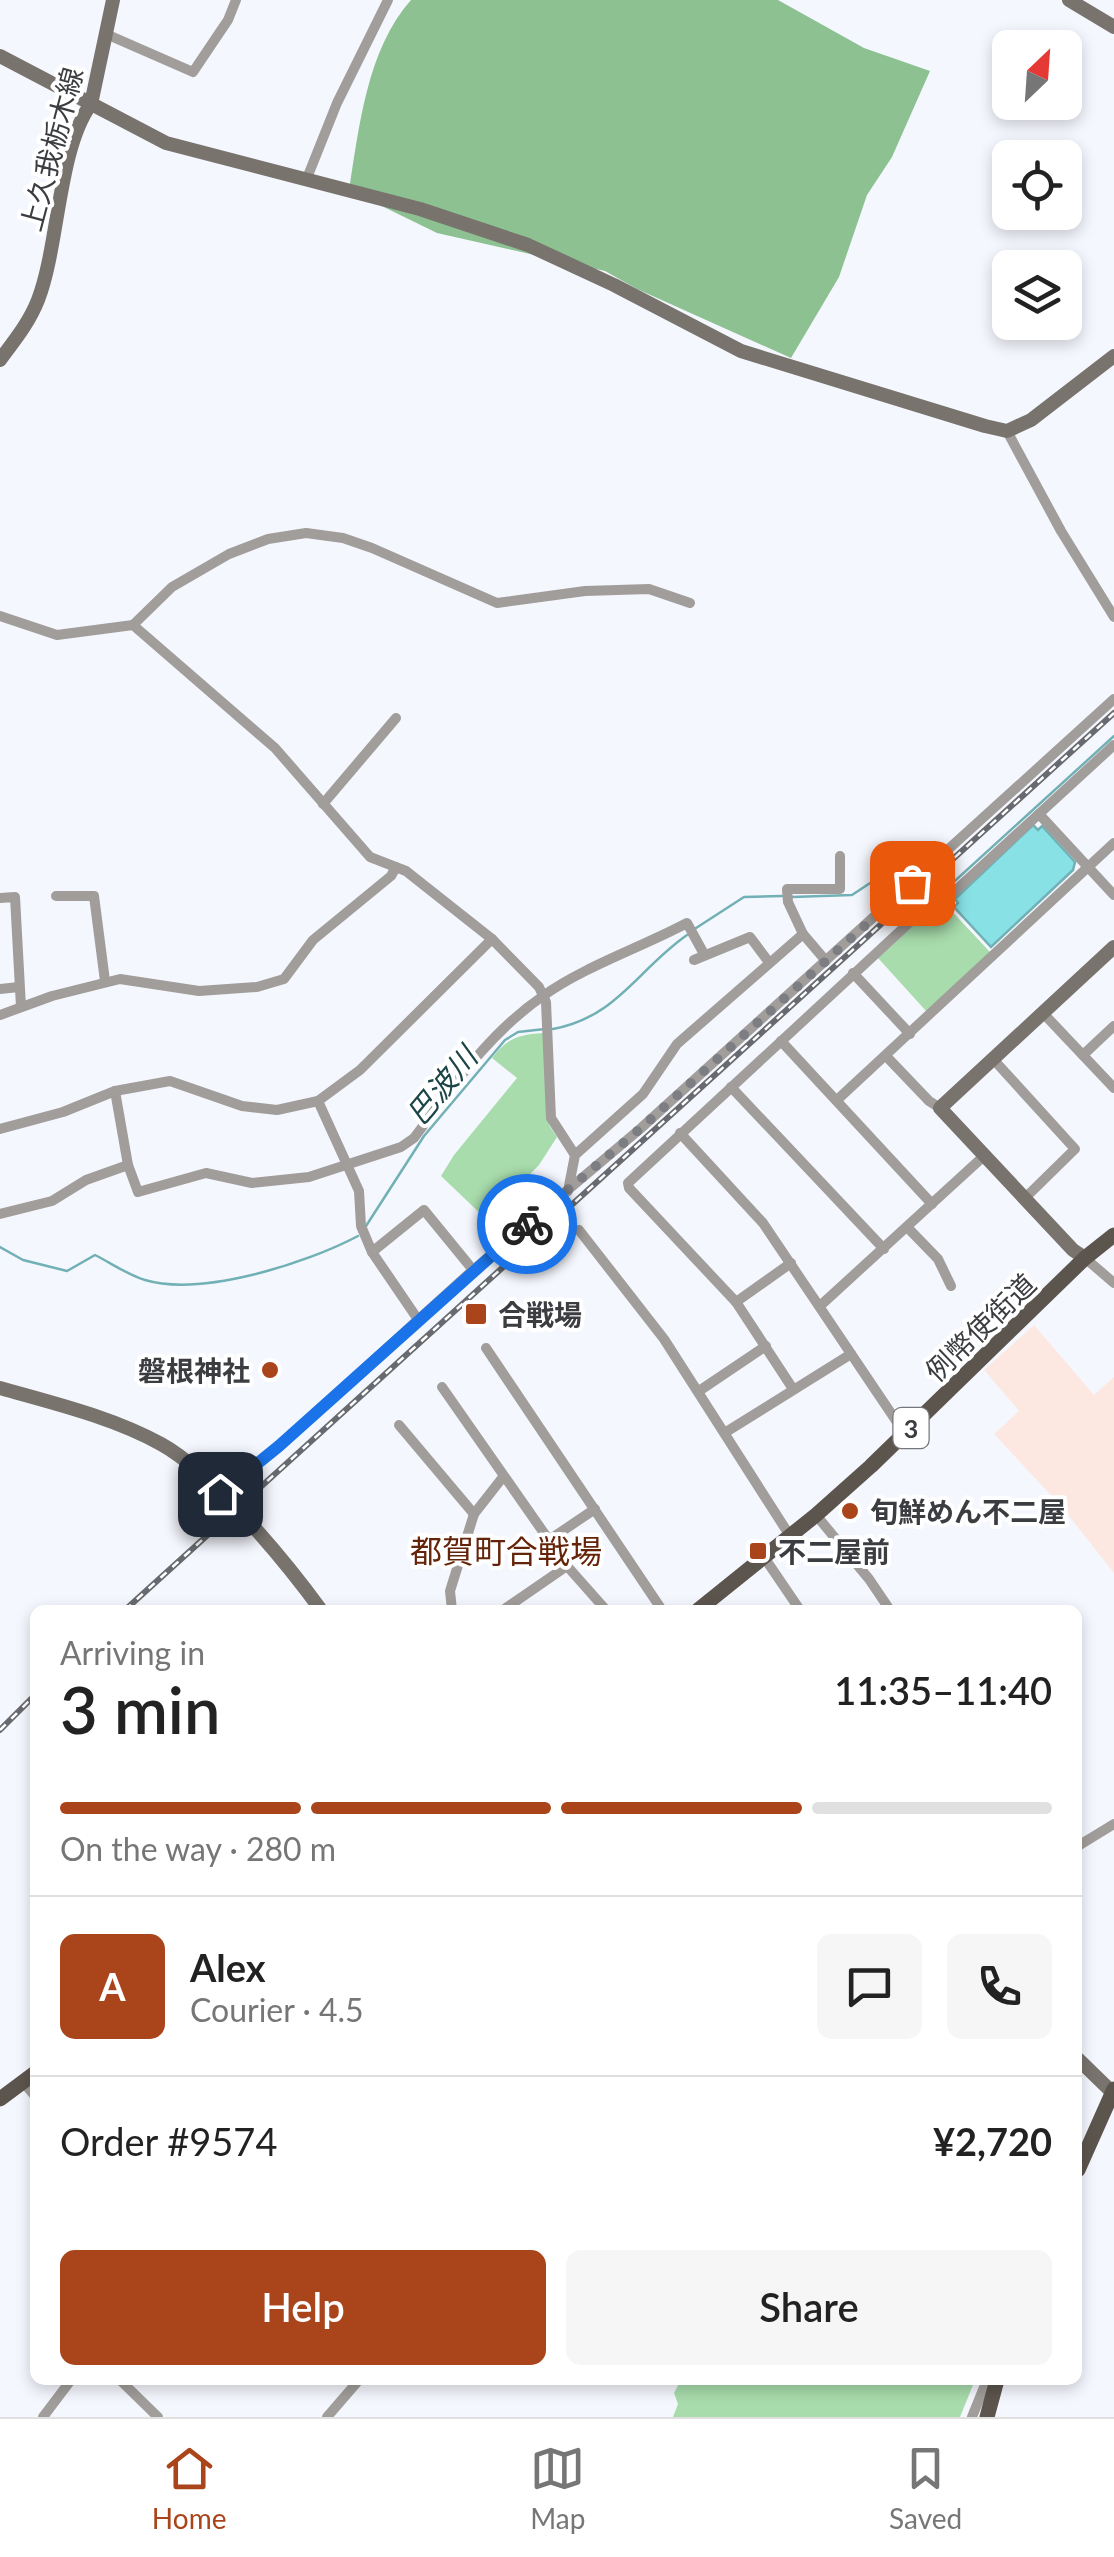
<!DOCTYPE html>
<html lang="en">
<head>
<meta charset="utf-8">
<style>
  body { margin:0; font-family:Lato,"Noto Sans JP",sans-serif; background:#f6f6f6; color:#222; height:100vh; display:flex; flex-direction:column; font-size:38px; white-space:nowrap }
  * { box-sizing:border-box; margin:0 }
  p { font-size:32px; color:#767676 }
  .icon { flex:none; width:55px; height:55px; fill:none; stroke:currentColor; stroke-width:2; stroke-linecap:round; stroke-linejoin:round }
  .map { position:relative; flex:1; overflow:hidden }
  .panel { position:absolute; left:30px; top:1605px; width:1052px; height:780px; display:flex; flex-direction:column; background:#fff; border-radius:15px; box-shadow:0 5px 15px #0003 }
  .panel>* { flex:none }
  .needle { width:65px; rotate:25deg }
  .tools { position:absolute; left:992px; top:30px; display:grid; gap:20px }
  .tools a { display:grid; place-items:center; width:90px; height:90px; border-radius:15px; background:#fff; box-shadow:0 5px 15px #0003; font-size:50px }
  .pin { position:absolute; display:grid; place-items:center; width:85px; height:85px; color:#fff; margin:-42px; border-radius:20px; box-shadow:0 5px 15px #0006 }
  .courier { position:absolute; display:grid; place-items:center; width:100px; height:100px; margin:-50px; border:8px solid #1a73e8; border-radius:50%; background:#fff; color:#222; box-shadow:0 2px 12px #0007 }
  .overview em { font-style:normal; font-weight:600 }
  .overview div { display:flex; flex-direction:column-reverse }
  .overview { display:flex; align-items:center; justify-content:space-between; height:170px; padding:0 30px }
  h1 { font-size:65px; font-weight:600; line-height:75px }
  .bar { display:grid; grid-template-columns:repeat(4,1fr); gap:15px 10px; align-content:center; height:120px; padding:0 30px }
  .bar i { height:12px; border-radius:8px; background:#e0e0e0 }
  .bar .current { background:#aa441b }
  .bar p { grid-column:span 4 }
  .line { display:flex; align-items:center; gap:25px; padding:0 30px; border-top:2px solid #e0e0e0 }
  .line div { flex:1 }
  .round { display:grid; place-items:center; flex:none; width:105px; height:105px; border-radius:15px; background:#f6f6f6 }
  .cta { display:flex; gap:20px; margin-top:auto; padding:20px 30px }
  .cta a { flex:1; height:115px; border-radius:15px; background:#aa441b; color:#fff; font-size:40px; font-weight:600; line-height:115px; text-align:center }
  .cta a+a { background:#f6f6f6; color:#222 }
  .tab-bar { display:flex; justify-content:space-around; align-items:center; height:140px; border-top:2px solid #e0e0e0; background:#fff; font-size:28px; color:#767676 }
  .tab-bar a { display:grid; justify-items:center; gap:5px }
  .tab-bar .current { color:#aa441b }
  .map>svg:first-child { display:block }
</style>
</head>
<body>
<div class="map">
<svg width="1114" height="2417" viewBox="0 0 1114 2417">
  <rect width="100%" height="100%" fill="#f5f7fe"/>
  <!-- education -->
  <path fill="#fce8e1" d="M 1034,1325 L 1094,1395 L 1114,1377 L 1114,1573 L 1061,1506 L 994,1434 L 1019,1411 L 984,1370 Z"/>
  <!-- green -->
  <g fill="#a8dcac">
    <path d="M 945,904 L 990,952 L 927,1012 L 878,958 L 925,915 Z"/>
    <path d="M 543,1033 L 549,1125 L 557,1137 L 539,1165 L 489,1216 L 502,1237 L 499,1240 L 485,1218 L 441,1176 L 454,1155 L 517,1078 L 492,1058 C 508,1038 517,1035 543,1033 Z"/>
    <path d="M 681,2380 L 975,2380 L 960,2417 L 673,2417 L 678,2404 L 674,2393 Z"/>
  </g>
  <!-- forest -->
  <path fill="#8dc192" d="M 411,0 L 778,0 L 864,48 L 930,71 L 892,157 L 867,195 L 839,277 L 791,358 L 637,289 L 605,271 L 437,233 L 349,190 C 359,128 367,49 411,0 Z"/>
  <!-- water -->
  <path fill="#88e1e5" stroke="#71b0b4" stroke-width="2.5" d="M 1033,825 L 1038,830 L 1042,826 L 1075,862 L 1073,870 L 991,947 L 954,907 L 958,903 L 955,899 Z"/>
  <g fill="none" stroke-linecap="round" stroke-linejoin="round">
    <!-- stream -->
    <g stroke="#71b0b4" stroke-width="2.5">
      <path d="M 939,886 L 946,889 L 1114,736"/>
      <path d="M 792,897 L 852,895 L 899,864 L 920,868"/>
      <path d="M 693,930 L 744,897 L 782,896"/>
      <path d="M 553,1029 C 617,1017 637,970 687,935"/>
      <path d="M 366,1226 L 424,1136 L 505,1040 L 518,1032 L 545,1029"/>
      <path d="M 0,1247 L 23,1260 L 67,1271 L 95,1255 C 111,1263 128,1275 145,1280 C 202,1297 307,1263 358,1236"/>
    </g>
    <!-- street -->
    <g stroke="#a19d9a" stroke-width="10">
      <path d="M 106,34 L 193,72 L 228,20 L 236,0"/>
      <path d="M 307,178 L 337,103 L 388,0"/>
      <path d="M 1007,431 L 1061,531 L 1114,617"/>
      <path d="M 0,616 L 57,635 L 133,625 L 172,587 L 229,554 L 268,539 L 306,533 L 343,538 L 372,548 L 497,603 L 585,591 L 649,589 L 690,603"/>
      <path d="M 133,625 L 275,748 L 370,857 L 406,871 L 492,939 L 539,987 L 546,1002 L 551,1118 L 575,1155"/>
      <path d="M 323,804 L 396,718"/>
      <path d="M 1039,814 L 1114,895"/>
      <path d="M 56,896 L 94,896 L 105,981"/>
      <path d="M 0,898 L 15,897 L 21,1007"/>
      <path d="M 803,934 L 788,902 L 787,889 L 840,889 L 840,856"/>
      <path d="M 694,960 L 750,937 L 768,961"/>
      <path d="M 853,973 L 910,1034"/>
      <path d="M 0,989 L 19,987"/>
      <path d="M 1043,1013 L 1114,1088"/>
      <path d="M 0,1015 L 52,996 L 120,979 L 199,991 L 257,987 L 284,979 L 313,940 L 391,876 L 396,867"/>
      <path d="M 781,1041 L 932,1204"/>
      <path d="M 1083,1055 L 1114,1026"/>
      <path d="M 886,1056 L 929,1101 L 940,1108"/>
      <path d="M 993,1059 L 1075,1149 L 1025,1198"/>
      <path d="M 731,1087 L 884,1249"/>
      <path d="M 115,1091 L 128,1165 L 138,1192 L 206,1173 L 252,1183 L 309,1177 L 401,1147 L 414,1138 C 453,1086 489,1033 543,996 C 583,967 642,947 687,923 L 704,954"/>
      <path d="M 837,1100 L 1114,843"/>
      <path d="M 318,1101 L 359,1191 L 361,1226 L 372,1252 L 419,1321"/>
      <path d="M 0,1129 L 63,1112 L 115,1091 L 170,1081 L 242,1106 L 277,1110 L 318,1101 L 360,1070 L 492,939"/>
      <path d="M 680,1133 L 763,1223 L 905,1434"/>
      <path d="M 568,1191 L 575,1155 L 643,1094 L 677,1044 L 803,934 L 826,961"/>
      <path d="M 0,1214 L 52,1201 L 86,1180 L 128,1165"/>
      <path d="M 907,1227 L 938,1259 L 951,1286"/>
      <path d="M 579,1230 L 664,1339 L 790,1536"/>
      <path d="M 372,1252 L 424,1210 L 473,1270"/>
      <path d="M 1085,1258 L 1114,1283"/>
      <path d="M 736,1302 L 791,1263"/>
      <path d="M 821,1305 L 985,1155"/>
      <path d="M 486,1348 L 662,1610"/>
      <path d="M 442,1387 L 567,1566 L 606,1610"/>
      <path d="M 793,1389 L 736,1302 L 629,1188 L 628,1183 L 923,910 L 944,901 L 1114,745"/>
      <path d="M 699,1391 L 766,1346"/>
      <path d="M 399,1425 L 474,1514"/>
      <path d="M 726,1432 L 851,1354"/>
      <path d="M 220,1493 L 279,1446 L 473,1270 L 640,1129 L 1114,699"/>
      <path d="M 816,1515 L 869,1579 L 890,1610"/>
      <path d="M 549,1540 L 595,1509"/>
      <path d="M 764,1557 L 800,1610"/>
      <path d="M 452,1610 L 450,1591 L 474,1514 L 503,1477"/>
      <path d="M 503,1610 L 567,1566"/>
      <path d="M 1078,1846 L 1114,1824"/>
      <path d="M 23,2082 L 35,2096"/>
      <path d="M 120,2380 L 158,2417"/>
      <path d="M 43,2417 L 71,2380"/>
      <path d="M 327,2417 L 359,2380"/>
      <path d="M 972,2417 L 987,2380"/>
    </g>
    <!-- secondary -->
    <g stroke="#78736d" stroke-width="14">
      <path d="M 1069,0 L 1114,27"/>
      <path d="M 0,56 L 166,143 L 420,209 L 528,245 L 614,285 L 741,351 L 985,426 L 1007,431 L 1031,420 L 1114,356"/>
      <path d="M 0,360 C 14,341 29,323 38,300 C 59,246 58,148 91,104 L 113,0"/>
      <path d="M 1085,1258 L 1073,1250 L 940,1108 L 1114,947"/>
      <path d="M 0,1388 C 53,1403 112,1417 161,1444 C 212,1472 286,1562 321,1610"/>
      <path d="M 1078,2059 L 1114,2094"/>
    </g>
    <!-- primary -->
    <g stroke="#5c554e" stroke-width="15">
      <path d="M 698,1610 L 816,1515 L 871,1466 L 1085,1258 L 1114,1235"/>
      <path d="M 0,2099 L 35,2073"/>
      <path d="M 1078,2170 L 1114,2089"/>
      <path d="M 987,2417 L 997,2380"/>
    </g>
    <defs>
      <g id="rail">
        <path d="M 125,1610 L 1114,713"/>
        <path d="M 0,1730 L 35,1695"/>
      </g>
    </defs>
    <!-- rail casing -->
    <use href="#rail" stroke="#686a6f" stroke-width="6"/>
    <!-- rail -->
    <use href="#rail" stroke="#fff" stroke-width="2.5" stroke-dasharray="8" stroke-linecap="butt"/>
  </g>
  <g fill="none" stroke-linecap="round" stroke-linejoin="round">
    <!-- done -->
    <path stroke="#7c7e83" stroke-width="10" stroke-dasharray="0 18" d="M 527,1224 L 640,1129 L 912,883"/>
    <!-- route -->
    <path stroke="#1a73e8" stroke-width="12" d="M 220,1494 L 279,1446 L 527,1224"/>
  </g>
  <!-- markers -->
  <g fill="#aa441b" stroke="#fff" stroke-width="4">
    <rect x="464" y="1302" width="24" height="24" rx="5"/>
    <circle cx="270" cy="1370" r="10"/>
    <circle cx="850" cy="1511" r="10"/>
    <rect x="748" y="1541" width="20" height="20" rx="5"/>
  </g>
  <g text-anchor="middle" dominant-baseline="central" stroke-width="8" stroke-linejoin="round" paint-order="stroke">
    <!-- shield labels -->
    <rect fill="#fff" stroke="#76777a" stroke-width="2.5" x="893.5" y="1408" width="35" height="40" rx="8"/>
    <g font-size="25" font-weight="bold" fill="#3b3d41">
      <text x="911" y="1428">3</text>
    </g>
    <!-- street labels -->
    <g font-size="28" fill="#3b3d41" stroke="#fff">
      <text transform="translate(51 149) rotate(-75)">上久我栃木線</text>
      <text transform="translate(980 1327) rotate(-44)">例幣使街道</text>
    </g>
    <!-- poi labels -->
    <g font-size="28" font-weight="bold" fill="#3b3d41" stroke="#fff" text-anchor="start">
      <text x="498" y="1314">合戦場</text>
      <text x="250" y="1370" text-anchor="end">磐根神社</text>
      <text x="870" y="1511">旬鮮めん不二屋</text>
      <text x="778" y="1551">不二屋前</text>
    </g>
    <!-- water labels -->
    <g font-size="30" font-style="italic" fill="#1b4547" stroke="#fff">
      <text transform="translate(441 1085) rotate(-50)">巴波川</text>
    </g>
    <!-- quarter labels -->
    <g font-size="32" fill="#642409" stroke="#fff">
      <text x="506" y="1550">都賀町合戦場</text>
    </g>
  </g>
</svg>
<div class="tools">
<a><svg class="needle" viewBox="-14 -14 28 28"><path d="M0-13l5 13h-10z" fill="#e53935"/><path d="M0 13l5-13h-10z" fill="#767676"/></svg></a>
<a><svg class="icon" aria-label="locate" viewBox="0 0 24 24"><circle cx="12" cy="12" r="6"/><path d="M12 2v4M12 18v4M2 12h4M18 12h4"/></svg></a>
<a><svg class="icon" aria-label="layers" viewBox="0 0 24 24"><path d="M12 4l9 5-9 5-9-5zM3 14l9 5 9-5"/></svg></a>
</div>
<div class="pin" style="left:912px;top:883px;background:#ea580c"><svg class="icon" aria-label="bag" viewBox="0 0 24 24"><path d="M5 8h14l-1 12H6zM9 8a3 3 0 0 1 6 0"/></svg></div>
<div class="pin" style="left:220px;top:1494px;background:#1f2937"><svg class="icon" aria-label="home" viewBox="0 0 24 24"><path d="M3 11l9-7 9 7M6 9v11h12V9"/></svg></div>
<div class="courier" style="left:527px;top:1224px"><svg class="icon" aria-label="bike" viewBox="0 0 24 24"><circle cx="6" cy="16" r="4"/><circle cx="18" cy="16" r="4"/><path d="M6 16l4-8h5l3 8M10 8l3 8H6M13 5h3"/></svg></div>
<section class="panel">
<div class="overview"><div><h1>3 min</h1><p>Arriving in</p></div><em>11:35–11:40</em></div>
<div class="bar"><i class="current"></i><i class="current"></i><i class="current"></i><i></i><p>On the way · 280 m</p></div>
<div class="line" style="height:180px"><b class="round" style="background:#aa441b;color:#fff">A</b><div><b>Alex</b><p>Courier · 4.5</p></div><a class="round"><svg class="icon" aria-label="chat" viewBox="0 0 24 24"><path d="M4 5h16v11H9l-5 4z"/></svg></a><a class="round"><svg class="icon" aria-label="phone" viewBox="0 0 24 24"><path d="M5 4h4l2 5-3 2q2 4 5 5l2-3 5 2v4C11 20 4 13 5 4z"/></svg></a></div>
<div class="line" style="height:130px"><div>Order #9574</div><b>¥2,720</b></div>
<div class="cta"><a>Help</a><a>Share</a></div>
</section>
</div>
<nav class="tab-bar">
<a class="current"><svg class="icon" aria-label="home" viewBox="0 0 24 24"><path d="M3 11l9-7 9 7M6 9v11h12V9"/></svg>Home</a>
<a><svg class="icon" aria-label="map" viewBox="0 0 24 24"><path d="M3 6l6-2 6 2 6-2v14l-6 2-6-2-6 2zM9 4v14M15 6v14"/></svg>Map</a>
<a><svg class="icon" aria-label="saved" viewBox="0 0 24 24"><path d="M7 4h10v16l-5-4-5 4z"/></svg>Saved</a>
</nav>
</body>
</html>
